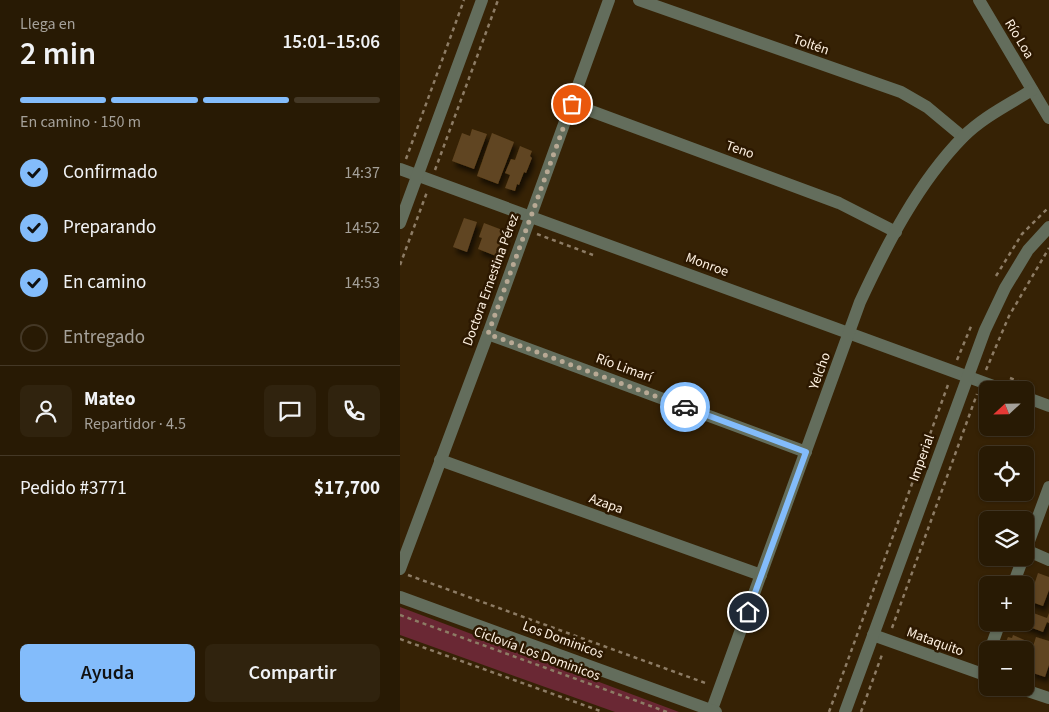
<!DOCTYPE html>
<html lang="es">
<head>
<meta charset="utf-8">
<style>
  body { margin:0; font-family:"Source Sans 3",sans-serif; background:#30230e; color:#f1f3f6; height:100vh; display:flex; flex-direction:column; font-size:19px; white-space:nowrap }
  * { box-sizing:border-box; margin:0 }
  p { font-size:16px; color:#a5a19a }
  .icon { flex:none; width:28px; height:28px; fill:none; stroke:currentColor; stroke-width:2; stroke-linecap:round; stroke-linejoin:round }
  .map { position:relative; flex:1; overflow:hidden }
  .side { display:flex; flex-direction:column; background:#281a04; width:400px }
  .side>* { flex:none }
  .needle { width:32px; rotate:248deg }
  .buttons { position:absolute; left:579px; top:381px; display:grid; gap:10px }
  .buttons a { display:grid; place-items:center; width:55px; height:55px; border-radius:8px; background:#281a04; box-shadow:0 1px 4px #0004,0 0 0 1px #443826; font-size:25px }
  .pin { position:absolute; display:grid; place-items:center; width:42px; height:42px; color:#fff; margin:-21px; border:2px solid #fff; border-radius:50%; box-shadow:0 1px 5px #0007 }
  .courier { position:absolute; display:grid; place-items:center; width:50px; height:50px; margin:-25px; border:4px solid #83bcfb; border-radius:50%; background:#fff; color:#222; box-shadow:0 1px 6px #0007 }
  .summary em { font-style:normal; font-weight:600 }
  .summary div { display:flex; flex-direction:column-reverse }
  .summary { display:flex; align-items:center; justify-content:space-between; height:85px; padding:0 20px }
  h1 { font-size:32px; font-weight:600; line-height:38px }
  .bar { display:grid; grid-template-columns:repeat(4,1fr); gap:8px 5px; align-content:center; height:60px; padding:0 20px }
  .bar i { height:6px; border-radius:4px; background:#443826 }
  .bar .active { background:#83bcfb }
  .bar p { grid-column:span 4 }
  .line { display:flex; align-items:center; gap:12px; padding:0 20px; border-top:1px solid #443826 }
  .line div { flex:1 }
  .round { display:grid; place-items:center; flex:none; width:52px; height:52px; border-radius:8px; background:#30230e }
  ol { padding:0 20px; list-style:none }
  li { display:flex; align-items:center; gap:15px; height:55px }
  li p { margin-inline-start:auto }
  li .icon { padding:5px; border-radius:50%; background:#83bcfb; color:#111; stroke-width:4 }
  li:last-child { color:#a5a19a }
  li i { width:28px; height:28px; border:2px solid #443826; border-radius:50% }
  .action { display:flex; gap:10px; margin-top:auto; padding:10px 20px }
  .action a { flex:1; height:58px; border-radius:8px; background:#83bcfb; color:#111; font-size:20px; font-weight:600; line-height:58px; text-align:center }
  .action a+a { background:#30230e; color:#f1f3f6 }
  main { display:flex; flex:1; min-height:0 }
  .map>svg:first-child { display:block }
</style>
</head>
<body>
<main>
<section class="side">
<div class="summary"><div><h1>2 min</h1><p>Llega en</p></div><em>15:01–15:06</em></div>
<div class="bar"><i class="active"></i><i class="active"></i><i class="active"></i><i></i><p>En camino · 150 m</p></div>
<ol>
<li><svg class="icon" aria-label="check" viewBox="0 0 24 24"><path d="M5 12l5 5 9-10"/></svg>Confirmado<p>14:37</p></li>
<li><svg class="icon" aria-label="check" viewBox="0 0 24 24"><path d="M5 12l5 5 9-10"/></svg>Preparando<p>14:52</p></li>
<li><svg class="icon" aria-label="check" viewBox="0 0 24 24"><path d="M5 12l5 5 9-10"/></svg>En camino<p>14:53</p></li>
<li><i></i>Entregado</li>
</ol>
<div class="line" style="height:90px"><a class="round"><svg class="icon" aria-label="person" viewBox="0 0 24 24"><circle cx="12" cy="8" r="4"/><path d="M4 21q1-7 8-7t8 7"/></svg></a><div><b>Mateo</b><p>Repartidor · 4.5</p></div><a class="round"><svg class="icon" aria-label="chat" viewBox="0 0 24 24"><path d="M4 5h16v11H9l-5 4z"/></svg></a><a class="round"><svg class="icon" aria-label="phone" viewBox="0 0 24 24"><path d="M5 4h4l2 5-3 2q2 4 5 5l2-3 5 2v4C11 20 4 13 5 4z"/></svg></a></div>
<div class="line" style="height:65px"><div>Pedido #3771</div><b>$17,700</b></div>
<div class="action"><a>Ayuda</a><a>Compartir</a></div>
</section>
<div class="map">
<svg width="649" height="712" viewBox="0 0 649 712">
  <defs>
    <filter id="shadow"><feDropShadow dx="3" dy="5.5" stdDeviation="2.5" flood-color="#0009"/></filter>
  </defs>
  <rect width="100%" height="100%" fill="#362205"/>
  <!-- green -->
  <path fill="#6a2834" d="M 0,607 L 279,712 L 215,712 L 0,635 Z"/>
  <!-- building -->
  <g fill="#614520" filter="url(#shadow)">
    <path d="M 72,129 L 87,134 L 74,169 L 52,161 L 62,133 L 70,136 Z"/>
    <path d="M 92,133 L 114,142 L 98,184 L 77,176 Z"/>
    <path d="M 120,146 L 132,151 L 130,156 L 132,158 L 126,173 L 124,172 L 119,185 L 117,184 L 115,191 L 105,188 L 110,175 L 105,173 L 111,159 L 115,160 Z"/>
    <path d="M 64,218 L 77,222 L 67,252 L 53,247 Z"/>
    <path d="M 84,223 L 105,231 L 96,256 L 78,249 L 82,238 L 79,237 Z"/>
    <path d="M 638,573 L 649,577 L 649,590 L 643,606 L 626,600 L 632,585 L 634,585 Z"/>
    <path d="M 625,610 L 647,618 L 649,613 L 649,623 L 647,622 L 643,632 L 619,623 L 625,622 Z"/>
    <path d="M 613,635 L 629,642 L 626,650 L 603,649 L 608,637 L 612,638 Z"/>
    <path d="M 636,637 L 649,641 L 649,665 L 645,677 L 630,672 L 634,661 L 629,659 Z"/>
  </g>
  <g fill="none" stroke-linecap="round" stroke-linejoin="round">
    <!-- path -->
    <g stroke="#8d7c65" stroke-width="2.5" stroke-dasharray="4 4" stroke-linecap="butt">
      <path d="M 6,159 L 64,0"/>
      <path d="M 35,170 L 98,0"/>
      <path d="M 137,234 L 193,255"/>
      <path d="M 0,265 L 27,192"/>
      <path d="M 596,276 L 622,234 L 649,207"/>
      <path d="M 557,360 L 572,324"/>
      <path d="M 586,370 L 609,316 L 649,248"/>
      <path d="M 610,378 L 626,384"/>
      <path d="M 8,575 L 308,684"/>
      <path d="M 0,615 L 267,712"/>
      <path d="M 492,628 L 577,394"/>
      <path d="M 0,639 L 203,712"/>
      <path d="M 429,712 L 549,382"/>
      <path d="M 461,712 L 483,652"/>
    </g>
    <!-- minor -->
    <g stroke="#636d5c" stroke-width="12">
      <path d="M 239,0 L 501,92 L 527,107 L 563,137"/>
      <path d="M 579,0 L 649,118"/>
      <path d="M 172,104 L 439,203 L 496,232"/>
      <path d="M 0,169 L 604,390"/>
      <path d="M 0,223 L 82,0"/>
      <path d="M 88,334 L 406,452"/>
      <path d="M 625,397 L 649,406"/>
      <path d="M 40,460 L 361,575"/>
      <path d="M 626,550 L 649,560"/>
      <path d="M 625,552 L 649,487"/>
      <path d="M 0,569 L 88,334 L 209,0"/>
      <path d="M 613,585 L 623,558"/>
      <path d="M 473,635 L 588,676"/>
      <path d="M 590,650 L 600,622"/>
      <path d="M 582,674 L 588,657"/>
      <path d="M 619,688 L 649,698"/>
      <path d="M 311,712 L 460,302 C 487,244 518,183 563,137 C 583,117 608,105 632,90"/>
      <path d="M 445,712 L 585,330 L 605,288 L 628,250 L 649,227"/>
    </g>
    <!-- tertiary -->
    <path stroke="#636d5c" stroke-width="12" d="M 0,597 L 316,712"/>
  </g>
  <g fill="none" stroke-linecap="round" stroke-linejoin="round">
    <!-- done -->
    <path stroke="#b8a994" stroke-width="5" stroke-dasharray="0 9" d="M 172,104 L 88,334 L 285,407"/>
    <!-- route -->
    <path stroke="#83bcfb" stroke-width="6" d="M 285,407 L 406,452 L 348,612"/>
  </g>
  <g text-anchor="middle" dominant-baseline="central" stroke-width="5" stroke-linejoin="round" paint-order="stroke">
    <!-- street labels -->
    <g font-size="14" fill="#fef1e1" stroke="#2c1800">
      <text transform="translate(619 39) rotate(59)">Río Loa</text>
      <text transform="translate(411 45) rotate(19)">Toltén</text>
      <text transform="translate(340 150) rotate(19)">Teno</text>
      <text transform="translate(307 265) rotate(20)">Monroe</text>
      <text transform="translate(91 280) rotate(-70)">Doctora Ernestina Pérez</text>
      <text transform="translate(224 368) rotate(20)">Río Limarí</text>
      <text transform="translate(420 371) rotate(-70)">Yelcho</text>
      <text transform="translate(522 458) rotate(-70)">Imperial</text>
      <text transform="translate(206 504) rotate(20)">Azapa</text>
      <text transform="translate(163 640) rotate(20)">Los Dominicos</text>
      <text transform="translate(535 642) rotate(20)">Mataquito</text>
      <text transform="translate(137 654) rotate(20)">Ciclovía Los Dominicos</text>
    </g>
  </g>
</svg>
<div class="buttons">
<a><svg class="needle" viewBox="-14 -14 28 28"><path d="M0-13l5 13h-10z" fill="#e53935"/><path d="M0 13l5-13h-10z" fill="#a5a19a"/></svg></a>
<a><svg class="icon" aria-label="locate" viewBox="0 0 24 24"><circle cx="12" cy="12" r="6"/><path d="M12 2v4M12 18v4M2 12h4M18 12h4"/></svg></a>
<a><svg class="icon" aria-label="layers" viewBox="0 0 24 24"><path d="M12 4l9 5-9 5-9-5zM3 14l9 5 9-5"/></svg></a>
<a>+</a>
<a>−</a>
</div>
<div class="pin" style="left:172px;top:104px;background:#ea580c"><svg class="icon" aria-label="bag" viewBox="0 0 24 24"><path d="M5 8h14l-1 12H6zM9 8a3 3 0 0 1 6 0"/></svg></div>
<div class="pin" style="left:348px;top:612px;background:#1f2937"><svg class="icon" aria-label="home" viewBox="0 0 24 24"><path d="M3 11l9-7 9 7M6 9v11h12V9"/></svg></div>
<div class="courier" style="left:285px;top:407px"><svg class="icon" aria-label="car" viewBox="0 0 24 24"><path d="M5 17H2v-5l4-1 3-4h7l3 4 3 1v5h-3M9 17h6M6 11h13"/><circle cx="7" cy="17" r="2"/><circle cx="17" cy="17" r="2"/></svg></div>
</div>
</main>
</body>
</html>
